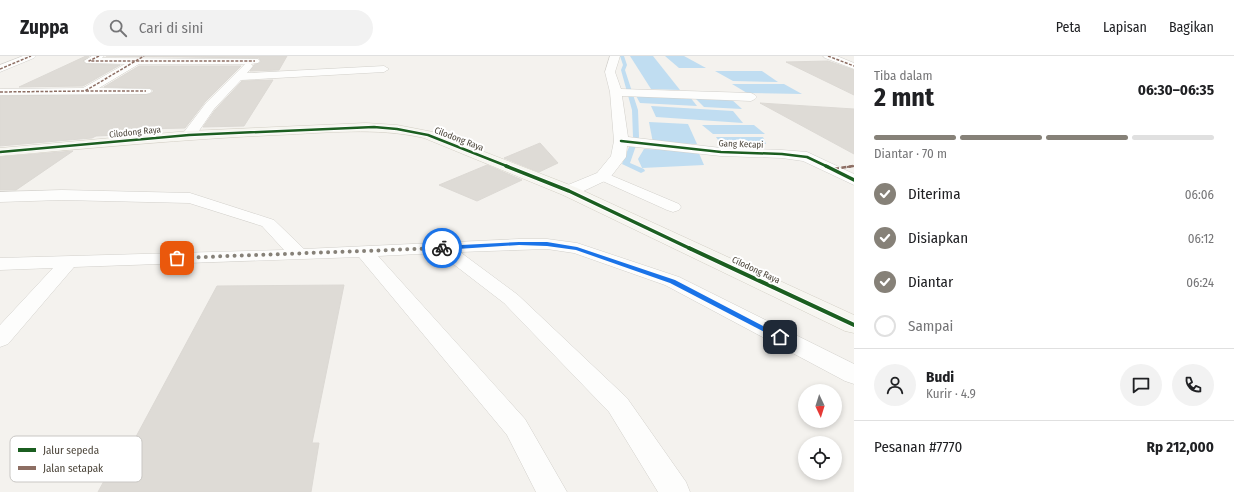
<!DOCTYPE html>
<html lang="id">
<head>
<meta charset="utf-8">
<style>
  body { margin:0; font-family:"Fira Sans Condensed",sans-serif; background:#f2f2f2; color:#202124; height:100vh; display:flex; flex-direction:column; font-size:15px; white-space:nowrap }
  * { box-sizing:border-box; margin:0 }
  p { font-size:13px; color:#757577 }
  .icon { flex:none; width:22px; height:22px; fill:none; stroke:currentColor; stroke-width:2; stroke-linecap:round; stroke-linejoin:round }
  .map { position:relative; flex:1; overflow:hidden }
  .sheet { display:flex; flex-direction:column; background:#fff; width:380px }
  .sheet>* { flex:none }
  .needle { width:26px; rotate:176deg }
  .buttons { position:absolute; left:798px; top:328px; display:grid; gap:8px }
  .buttons a { display:grid; place-items:center; width:44px; height:44px; border-radius:50%; background:#fff; box-shadow:0 2px 6px #0003; font-size:20px }
  .pin { position:absolute; display:grid; place-items:center; width:34px; height:34px; color:#fff; margin:-17px; border-radius:8px; box-shadow:0 2px 6px #0006 }
  .courier { position:absolute; display:grid; place-items:center; width:40px; height:40px; margin:-20px; border:3px solid #1a73e8; border-radius:50%; background:#fff; color:#222; box-shadow:0 1px 5px #0007 }
  .head em { font-style:normal; font-weight:700 }
  .head div { display:flex; flex-direction:column-reverse }
  .head { display:flex; align-items:center; justify-content:space-between; height:68px; padding:0 20px }
  h1 { font-size:26px; font-weight:700; line-height:30px }
  .bar { display:grid; grid-template-columns:repeat(4,1fr); gap:6px 4px; align-content:center; height:48px; padding:0 20px }
  .bar i { height:5px; border-radius:3px; background:#e0e0e0 }
  .bar .on { background:#868178 }
  .bar p { grid-column:span 4 }
  .line { display:flex; align-items:center; gap:10px; padding:0 20px; border-top:1px solid #e0e0e0 }
  .line div { flex:1 }
  .round { display:grid; place-items:center; flex:none; width:42px; height:42px; border-radius:21px; background:#f2f2f2 }
  ol { padding:0 20px; list-style:none }
  li { display:flex; align-items:center; gap:12px; height:44px }
  li p { margin-inline-start:auto }
  li .icon { padding:4px; border-radius:50%; background:#868178; color:#fff; stroke-width:4 }
  li:last-child { color:#757577 }
  li i { width:22px; height:22px; border:2px solid #e0e0e0; border-radius:50% }
  header { display:flex; align-items:center; gap:24px; box-sizing:border-box; height:56px; padding:0 20px; background:#fff; border-bottom:1px solid #e0e0e0 }
  header strong { font-size:19px }
  nav { display:flex; gap:22px; margin-inline-start:auto; font-size:14px }
  .search { width:280px; height:36px; background:#f2f2f2; display:flex; align-items:center; gap:10px; box-sizing:border-box; padding:0 14px; border-radius:22px; color:#757577; font-size:15px }
  main { display:flex; flex:1; min-height:0 }
  .map>svg:first-child { display:block }
</style>
</head>
<body>
<header>
<strong>Zuppa</strong>
<div class="search"><svg class="icon" aria-label="search" viewBox="0 0 24 24"><circle cx="10" cy="10" r="6"/><path d="M15 15l6 6"/></svg>Cari di sini</div>
<nav><a>Peta</a><a>Lapisan</a><a>Bagikan</a></nav>
</header>
<main>
<div class="map">
<svg width="854" height="436" viewBox="0 0 854 436">
  <rect width="100%" height="100%" fill="#f4f2ee"/>
  <!-- water -->
  <g fill="#c0ddf1">
    <path d="M 630,0 L 653,0 L 680,34 L 651,33 Z"/>
    <path d="M 665,0 L 684,0 L 706,12 L 679,12 Z"/>
    <path d="M 715,15 L 762,15 L 778,26 L 733,25 Z"/>
    <path d="M 732,28 L 784,28 L 802,38 L 747,37 Z"/>
    <path d="M 635,38 L 690,41 L 697,50 L 640,47 Z"/>
    <path d="M 694,41 L 730,42 L 742,53 L 704,51 Z"/>
    <path d="M 651,50 L 733,55 L 743,67 L 656,61 Z"/>
    <path d="M 649,66 L 688,68 L 697,88 L 653,87 Z"/>
    <path d="M 702,69 L 754,69 L 765,78 L 713,78 Z"/>
    <path d="M 716,81 L 763,81 L 766,88 L 721,88 Z"/>
    <path d="M 644,93 L 698,95 L 704,109 L 642,112 L 638,103 Z"/>
  </g>
  <g fill="none" stroke-linecap="round" stroke-linejoin="round">
    <!-- stream -->
    <path fill="#c0ddf1" fill-rule="evenodd" d="M 620,0 L 624,0 L 627,9 L 625,14 L 638,54 L 639,81 L 630,107 L 644,113 L 645,115 L 641,117 L 622,108 L 633,81 L 632,54 L 621,14 L 623,9 Z"/>
  </g>
  <!-- building -->
  <g fill="#dedbd6" stroke="#dcd9d4">
    <path d="M 86,0 L 89,0 L 83,5 L 86,8 L 120,9 L 83,30 L 19,31 Z"/>
    <path d="M 106,0 L 287,0 L 279,14 L 250,15 L 254,9 L 261,6 L 259,2 Z"/>
    <path d="M 828,5 L 854,14 L 854,39 L 786,6 Z"/>
    <path d="M 139,10 L 241,10 L 205,46 L 185,72 L 144,73 L 139,78 L 96,80 L 92,82 L 0,90 L 0,40 L 150,38 L 154,35 L 150,32 L 104,31 Z"/>
    <path d="M 273,24 L 244,70 L 203,71 L 215,54 L 242,25 Z"/>
    <path d="M 760,47 L 854,53 L 854,98 Z"/>
    <path d="M 540,87 L 558,107 L 539,116 L 504,102 Z"/>
    <path d="M 73,95 L 16,134 L 0,134 L 0,101 Z"/>
    <path d="M 487,109 L 522,124 L 477,145 L 439,129 Z"/>
    <path d="M 344,229 L 312,387 L 319,387 L 311,436 L 98,436 L 123,390 L 131,390 L 217,230 Z"/>
  </g>
  <g fill="none" stroke-linecap="round" stroke-linejoin="round">
    <defs>
      <g id="lane">
        <path d="M 603,116 L 679,148 L 681,151 L 679,154 L 673,156 L 667,154 L 598,123 L 596,120 L 598,117 Z"/>
        <path d="M 62,134 L 190,137 L 274,164 L 304,193 L 519,183 L 547,183 L 577,187 L 679,221 L 854,308 L 854,328 L 845,325 L 665,229 L 574,197 L 547,193 L 460,196 L 518,239 L 627,342 L 686,426 L 690,436 L 658,436 L 609,356 L 504,247 L 439,197 L 378,200 L 525,363 L 567,436 L 536,436 L 507,379 L 359,201 L 74,211 L 8,288 L 0,291 L 0,269 L 53,212 L 0,214 L 0,202 L 284,194 L 262,170 L 189,147 L 62,144 L 0,146 L 0,136 Z"/>
      </g>
      <g id="street">
        <path d="M 23,0 L 36,0 L 34,2 L 0,16 L 0,9 Z"/>
        <path d="M 92,0 L 104,0 L 102,2 L 258,3 L 260,5 L 258,7 L 251,8 L 253,10 L 247,17 L 384,10 L 389,13 L 384,16 L 241,24 L 214,53 L 194,82 L 189,83 L 184,82 L 182,79 L 184,76 L 206,47 L 245,8 L 139,8 L 99,32 L 150,33 L 152,35 L 150,37 L 146,38 L 0,39 L 0,33 L 83,32 L 125,8 L 86,7 L 84,5 Z"/>
        <path d="M 610,0 L 620,0 L 615,16 L 621,33 L 751,37 L 755,39 L 757,41 L 755,43 L 751,45 L 622,40 L 628,81 L 721,92 L 782,94 L 807,96 L 854,118 L 854,129 L 803,105 L 782,102 L 721,100 L 627,90 L 626,101 L 609,123 L 575,139 L 569,140 L 563,139 L 560,135 L 563,131 L 597,117 L 611,100 L 614,85 L 610,36 L 605,16 Z"/>
        <path d="M 823,0 L 837,0 L 854,7 L 854,13 L 825,2 Z"/>
      </g>
      <path id="secondary" d="M 366,67 L 397,69 L 433,76 L 575,131 L 854,259 L 854,277 L 845,275 L 563,139 L 424,82 C 376,71 327,77 278,79 C 185,83 93,92 0,100 L 0,92 L 189,75 Z"/>
    </defs>
    <!-- lane casing -->
    <use href="#lane" stroke="#d2d0cb" stroke-width="1"/>
    <!-- street casing -->
    <use href="#street" stroke="#d2d0cb" stroke-width="1"/>
    <!-- secondary casing -->
    <use href="#secondary" stroke="#d3cfc5" stroke-width="1"/>
    <!-- lane -->
    <use href="#lane" fill="#fdfdfc" fill-rule="evenodd"/>
    <!-- street -->
    <use href="#street" fill="#fdfdfc" fill-rule="evenodd"/>
    <!-- secondary -->
    <use href="#secondary" fill="#f7f6f1" fill-rule="evenodd"/>
    <!-- quiet-far2 -->
    <g stroke="#8d6e63" stroke-width="1.5" stroke-dasharray="3 1.5" stroke-linecap="butt">
      <path d="M 99,0 L 89,5 L 255,5"/>
      <path d="M 828,0 L 854,10"/>
      <path d="M 0,13 L 31,0"/>
      <path d="M 86,35 L 146,35"/>
      <path d="M 0,36 L 85,35 L 144,0"/>
    </g>
    <!-- quiet-far1 -->
    <path stroke="#8d6e63" stroke-width="2" stroke-dasharray="4 2" stroke-linecap="butt" d="M 847,111 L 854,110"/>
    <!-- quiet -->
    <path stroke="#8d6e63" stroke-width="2.5" stroke-dasharray="5 2.5" stroke-linecap="butt" d="M 834,113 L 853,110"/>
    <defs>
      <g id="cycleway-far2">
        <path d="M 621,85 L 721,96 L 782,98 L 807,101 L 828,111"/>
        <path d="M 0,96 L 189,79 L 374,71 L 397,73 L 428,79 L 509,111"/>
      </g>
      <g id="cycleway-far1">
        <path d="M 506,110 L 569,135 L 691,193"/>
        <path d="M 826,110 L 854,124"/>
      </g>
      <path id="cycleway" d="M 689,192 L 854,269"/>
    </defs>
    <!-- cycleway-far2 casing -->
    <use href="#cycleway-far2" stroke="#fff" stroke-width="4"/>
    <!-- cycleway-far1 casing -->
    <use href="#cycleway-far1" stroke="#fff" stroke-width="5.5"/>
    <!-- cycleway casing -->
    <use href="#cycleway" stroke="#fff" stroke-width="6"/>
    <!-- cycleway-far2 -->
    <use href="#cycleway-far2" stroke="#1b5e20" stroke-width="2.5"/>
    <!-- cycleway-far1 -->
    <use href="#cycleway-far1" stroke="#1b5e20" stroke-width="3.5"/>
    <!-- cycleway -->
    <use href="#cycleway" stroke="#1b5e20" stroke-width="4"/>
  </g>
  <!-- route -->
  <path fill="#1a73e8" d="M 519,186 L 547,186 L 577,191 L 675,224 L 784,281 L 780,284 L 778,283 L 670,227 L 576,194 L 547,190 L 519,189 L 442,194 L 439,192 L 442,190 Z"/>
  <g fill="none" stroke-linecap="round" stroke-linejoin="round">
    <!-- done -->
    <path stroke="#868178" stroke-width="4" stroke-dasharray="0 7.2" d="M 177,202 L 442,192"/>
  </g>
  <g text-anchor="middle" dominant-baseline="central" stroke-width="4" stroke-linejoin="round" paint-order="stroke">
    <!-- far-street labels -->
    <g font-size="9" fill="#4b4439" stroke="#fff">
      <text transform="translate(135 76) rotate(-6)">Cilodong Raya</text>
      <text transform="translate(459 83) rotate(21)">Cilodong Raya</text>
      <text transform="translate(741 88) rotate(2)">Gang Kecapi</text>
      <text transform="translate(756 214) rotate(25)">Cilodong Raya</text>
    </g>
  </g>
  <!-- legend -->
  <rect x="10" y="380" width="132" height="46" rx="6" fill="#fff" stroke="#c9c7c4" stroke-width="1"/>
  <rect x="18" y="392" width="18" height="4" fill="#1b5e20"/>
  <rect x="18" y="410" width="18" height="4" fill="#8d6e63"/>
  <g font-size="11" fill="#4b4439">
    <text x="43" y="398">Jalur sepeda</text>
    <text x="43" y="416">Jalan setapak</text>
  </g>
</svg>
<div class="buttons">
<a><svg class="needle" viewBox="-14 -14 28 28"><path d="M0-13l5 13h-10z" fill="#e53935"/><path d="M0 13l5-13h-10z" fill="#757577"/></svg></a>
<a><svg class="icon" aria-label="locate" viewBox="0 0 24 24"><circle cx="12" cy="12" r="6"/><path d="M12 2v4M12 18v4M2 12h4M18 12h4"/></svg></a>
</div>
<div class="pin" style="left:177px;top:202px;background:#ea580c"><svg class="icon" aria-label="bag" viewBox="0 0 24 24"><path d="M5 8h14l-1 12H6zM9 8a3 3 0 0 1 6 0"/></svg></div>
<div class="pin" style="left:780px;top:281px;background:#1f2937"><svg class="icon" aria-label="home" viewBox="0 0 24 24"><path d="M3 11l9-7 9 7M6 9v11h12V9"/></svg></div>
<div class="courier" style="left:442px;top:192px"><svg class="icon" aria-label="bike" viewBox="0 0 24 24"><circle cx="6" cy="16" r="4"/><circle cx="18" cy="16" r="4"/><path d="M6 16l4-8h5l3 8M10 8l3 8H6M13 5h3"/></svg></div>
</div>
<section class="sheet">
<div class="head"><div><h1>2 mnt</h1><p>Tiba dalam</p></div><em>06:30–06:35</em></div>
<div class="bar"><i class="on"></i><i class="on"></i><i class="on"></i><i></i><p>Diantar · 70 m</p></div>
<ol>
<li><svg class="icon" aria-label="check" viewBox="0 0 24 24"><path d="M5 12l5 5 9-10"/></svg>Diterima<p>06:06</p></li>
<li><svg class="icon" aria-label="check" viewBox="0 0 24 24"><path d="M5 12l5 5 9-10"/></svg>Disiapkan<p>06:12</p></li>
<li><svg class="icon" aria-label="check" viewBox="0 0 24 24"><path d="M5 12l5 5 9-10"/></svg>Diantar<p>06:24</p></li>
<li><i></i>Sampai</li>
</ol>
<div class="line" style="height:72px"><a class="round"><svg class="icon" aria-label="person" viewBox="0 0 24 24"><circle cx="12" cy="8" r="4"/><path d="M4 21q1-7 8-7t8 7"/></svg></a><div><b>Budi</b><p>Kurir · 4.9</p></div><a class="round"><svg class="icon" aria-label="chat" viewBox="0 0 24 24"><path d="M4 5h16v11H9l-5 4z"/></svg></a><a class="round"><svg class="icon" aria-label="phone" viewBox="0 0 24 24"><path d="M5 4h4l2 5-3 2q2 4 5 5l2-3 5 2v4C11 20 4 13 5 4z"/></svg></a></div>
<div class="line" style="height:52px"><div>Pesanan #7770</div><b>Rp 212,000</b></div>
</section>
</main>
</body>
</html>
